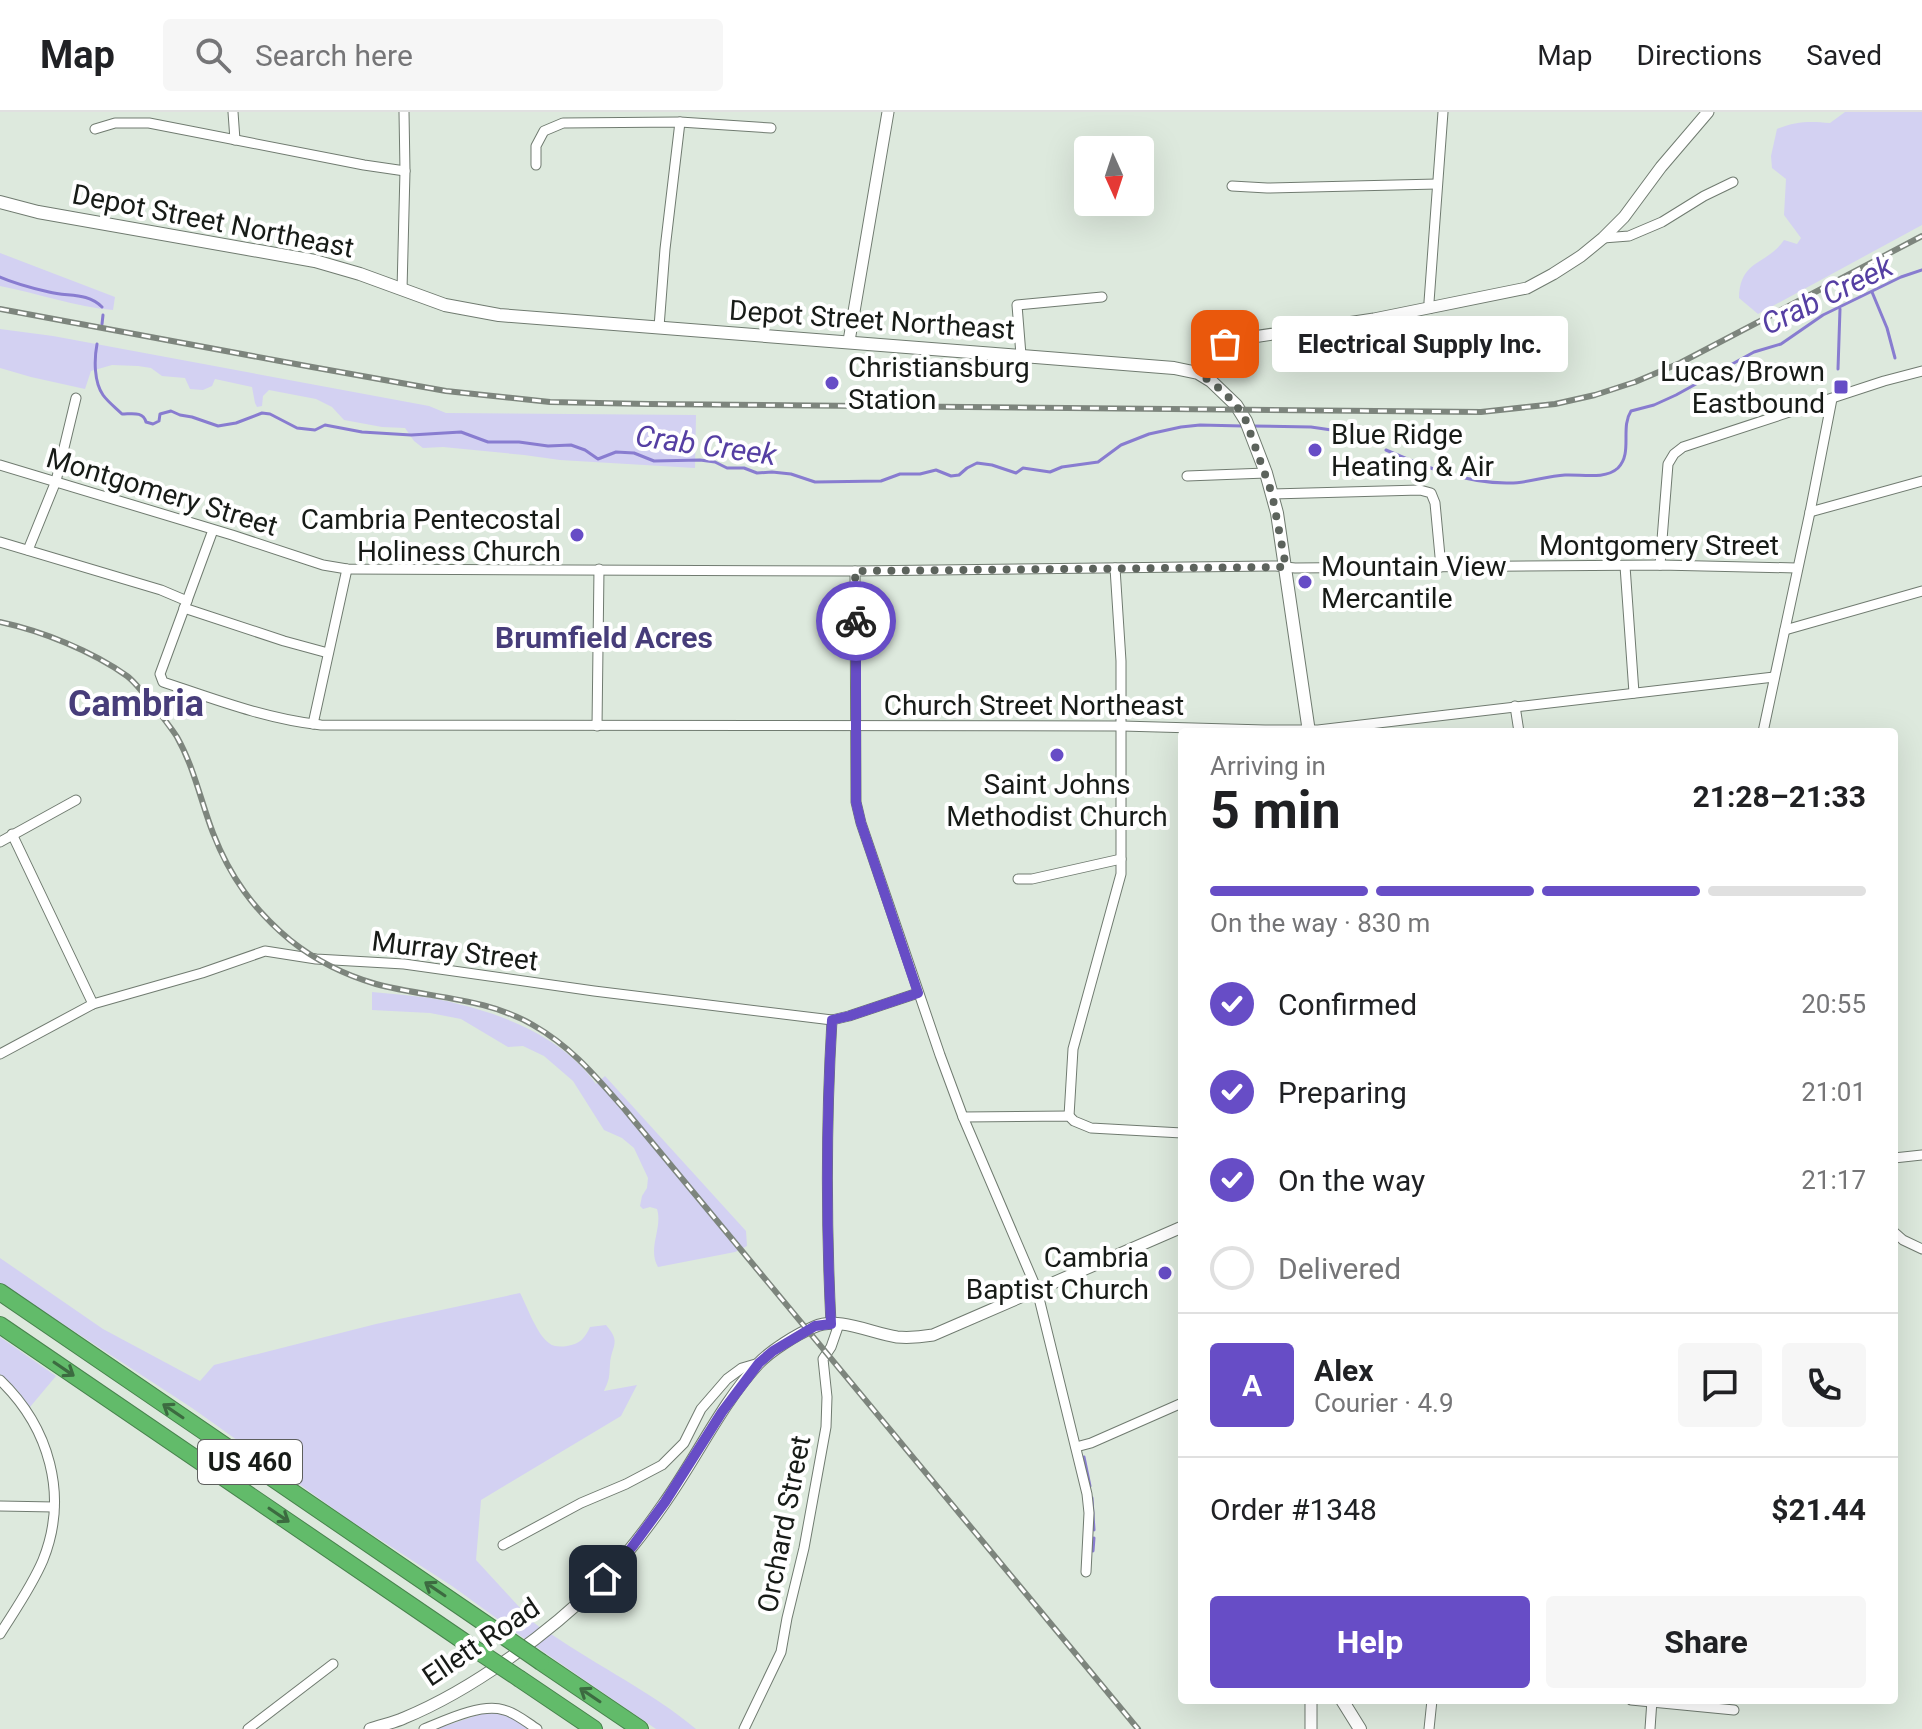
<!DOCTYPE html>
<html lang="en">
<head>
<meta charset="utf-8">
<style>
  body { margin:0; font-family:Roboto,sans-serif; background:#f6f6f6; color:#202124; height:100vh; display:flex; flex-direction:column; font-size:30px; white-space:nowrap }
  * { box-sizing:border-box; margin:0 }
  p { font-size:26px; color:#757577 }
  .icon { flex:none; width:44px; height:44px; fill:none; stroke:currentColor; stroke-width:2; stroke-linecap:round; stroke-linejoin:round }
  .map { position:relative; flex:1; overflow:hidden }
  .drawer { position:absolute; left:1178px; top:616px; width:720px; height:976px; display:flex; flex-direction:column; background:#fff; border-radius:8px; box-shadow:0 8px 32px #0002 }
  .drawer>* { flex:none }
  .needle { width:52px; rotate:177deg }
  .buttons { position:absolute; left:1074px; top:24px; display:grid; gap:16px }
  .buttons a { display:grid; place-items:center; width:80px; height:80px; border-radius:8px; background:#fff; box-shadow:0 8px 32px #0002; font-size:40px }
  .pin { position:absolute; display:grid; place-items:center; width:68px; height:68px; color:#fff; margin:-34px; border-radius:16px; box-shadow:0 4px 12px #0006 }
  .courier { position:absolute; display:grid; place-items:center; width:80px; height:80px; margin:-40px; border:6px solid #674dc6; border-radius:50%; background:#fff; color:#222; box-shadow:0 2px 10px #0007 }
  .bubble { position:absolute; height:56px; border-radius:8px; background:#fff; box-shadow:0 8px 32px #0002; font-size:26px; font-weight:700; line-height:56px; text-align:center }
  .overview em { font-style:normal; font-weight:700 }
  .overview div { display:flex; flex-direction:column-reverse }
  .overview { display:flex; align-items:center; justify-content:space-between; height:136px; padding:0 32px }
  h1 { font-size:52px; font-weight:700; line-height:60px }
  .bar { display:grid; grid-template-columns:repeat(4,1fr); gap:12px 8px; align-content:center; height:96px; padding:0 32px }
  .bar i { height:10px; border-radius:6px; background:#e0e0e0 }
  .bar .selected { background:#674dc6 }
  .bar p { grid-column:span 4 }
  .line { display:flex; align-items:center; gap:20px; padding:0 32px; border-top:2px solid #e0e0e0 }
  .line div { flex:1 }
  .round { display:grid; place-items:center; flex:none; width:84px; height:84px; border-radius:8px; background:#f6f6f6 }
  ol { padding:0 32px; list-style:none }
  li { display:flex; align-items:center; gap:24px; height:88px }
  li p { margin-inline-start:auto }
  li .icon { padding:8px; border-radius:50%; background:#674dc6; color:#fff; stroke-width:4 }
  li:last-child { color:#757577 }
  li i { width:44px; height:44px; border:4px solid #e0e0e0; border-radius:50% }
  .cta { display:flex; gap:16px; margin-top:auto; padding:16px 32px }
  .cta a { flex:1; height:92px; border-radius:8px; background:#674dc6; color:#fff; font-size:32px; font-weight:700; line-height:92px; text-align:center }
  .cta a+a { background:#f6f6f6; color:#202124 }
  header { display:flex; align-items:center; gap:48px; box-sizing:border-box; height:112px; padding:0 40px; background:#fff; border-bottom:2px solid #e0e0e0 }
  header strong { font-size:38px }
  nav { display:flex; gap:44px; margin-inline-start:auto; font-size:28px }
  .search { width:560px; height:72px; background:#f6f6f6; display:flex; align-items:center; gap:20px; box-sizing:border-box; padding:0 28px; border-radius:8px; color:#757577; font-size:30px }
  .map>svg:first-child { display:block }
</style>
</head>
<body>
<header>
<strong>Map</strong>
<div class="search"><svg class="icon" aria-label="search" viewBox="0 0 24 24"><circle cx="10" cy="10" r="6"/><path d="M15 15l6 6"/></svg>Search here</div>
<nav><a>Map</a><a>Directions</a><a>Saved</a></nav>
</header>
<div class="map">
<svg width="1922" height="1617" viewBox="0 0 1922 1617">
  <rect width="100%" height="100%" fill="#dde9dd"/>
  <!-- green -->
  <g fill="#d3d1f2">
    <path d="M 1845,0 L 1922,0 L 1922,113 L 1758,202 L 1739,186 C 1740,147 1766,154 1784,128 L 1797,132 L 1801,126 L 1784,103 L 1786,67 L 1772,56 L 1771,44 L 1777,17 C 1796,9 1810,9 1830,11 Z"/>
    <path d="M 0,141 L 115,185 L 113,198 C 76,195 37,181 0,174 Z"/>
    <path d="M 0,217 L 53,224 L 429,294 L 446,301 L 696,303 L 695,356 L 560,348 L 524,343 L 443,335 L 423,336 L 414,329 L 405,316 L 382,315 L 344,308 L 332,295 L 316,287 L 269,278 L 263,284 L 262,294 L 257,295 L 255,291 L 252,275 L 215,267 L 212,274 L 203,278 L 190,277 L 185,266 L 162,264 L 151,256 L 138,254 L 112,253 L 91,259 L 85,277 L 31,265 L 0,256 Z"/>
    <path d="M 372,880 C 400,883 431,884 458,892 C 509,904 565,928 596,972 L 605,964 L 746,1119 L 747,1134 L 735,1140 L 658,1155 C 647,1136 663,1116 657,1097 L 650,1095 L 643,1097 L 640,1094 L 642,1084 L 647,1076 L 648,1066 L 634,1036 L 622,1026 L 604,1018 L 573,969 L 544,944 L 523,934 L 508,935 L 461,907 L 430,901 L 372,898 Z"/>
    <path d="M 0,1146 L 103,1217 L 200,1269 L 214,1253 L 376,1212 L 520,1181 C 527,1194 537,1223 549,1231 C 553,1235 561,1235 567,1234 C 580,1232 585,1226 590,1215 L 606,1213 C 622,1231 611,1234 610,1252 C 609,1266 610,1266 604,1279 L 637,1273 L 621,1304 L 481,1388 L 476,1448 L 533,1510 L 541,1516 L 525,1527 L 452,1474 L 348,1407 L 192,1296 L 0,1171 Z"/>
    <path d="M 0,1225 L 56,1264 L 30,1295 L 18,1279 L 0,1262 Z"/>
    <path d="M 551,1522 C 599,1555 652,1580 696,1617 L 656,1617 L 535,1534 Z"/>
    <path d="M 487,1600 C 504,1599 516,1608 530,1617 L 436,1617 Z"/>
  </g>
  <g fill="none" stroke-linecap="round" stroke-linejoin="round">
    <!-- stream -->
    <g stroke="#887cd0" stroke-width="3">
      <path d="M 0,165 C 16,172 32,176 49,180 C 68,185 87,180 102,195"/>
      <path d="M 1872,180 L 1887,216 L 1895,246"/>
      <path d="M 102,212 L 103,203"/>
      <path d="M 97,232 C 94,248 94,270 103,283 C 108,290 116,296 122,302 C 132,302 143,299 146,310 L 153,312 L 159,309 L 160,302 L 171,299 L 180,303 L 192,305 L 218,314 L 236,311 L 262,301 L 270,302 L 297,316 L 315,318 L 325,313 L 362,320 L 411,323 L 461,320 L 488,330 L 519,330 L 548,334 L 571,333 L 585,338 L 598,347 L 616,340 L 634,341 L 654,349 L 700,348 L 715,350 L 727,356 L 744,356 L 757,361 L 772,360 L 791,362 L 815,370 L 881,369 L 900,362 L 920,362 L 936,358 L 951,364 L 959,363 L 967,356 L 977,351 L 992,353 L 1016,361 L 1023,356 L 1050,360 L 1062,355 L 1098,350 L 1121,333 L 1149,322 L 1181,315 L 1200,313 L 1243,314"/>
      <path d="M 1838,257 L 1840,197"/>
      <path d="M 1251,314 L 1311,315 L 1352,321 L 1365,330"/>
      <path d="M 1386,338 C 1425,355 1467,372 1510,371 C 1528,371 1546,364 1565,363 C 1581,362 1605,368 1618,356 C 1633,341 1620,316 1631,299 L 1654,293 L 1676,283 L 1754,240 L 1781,232 L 1823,203 L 1901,165 L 1922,158"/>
      <path d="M 1084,1345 L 1090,1374"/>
      <path d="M 1092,1386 L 1094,1418"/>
      <path d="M 1093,1439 L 1094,1426"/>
    </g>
    <defs>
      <g id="minor">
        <path d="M 233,0 L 235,28"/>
        <path d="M 95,17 L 115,11 L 149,11 L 364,53 L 405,59"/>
        <path d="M 536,53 L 536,34 L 544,19 L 563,11 L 680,10 L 771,16"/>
        <path d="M 1232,74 L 1267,76 L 1437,72"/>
        <path d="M 1603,126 L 1629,124 L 1662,110 L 1704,84 L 1733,70"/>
        <path d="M 402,178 L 405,59 L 404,0"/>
        <path d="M 1431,196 L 1429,190 L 1443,0"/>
        <path d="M 659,215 L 665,137 L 680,10"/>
        <path d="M 1021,243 L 1017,193 L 1102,185"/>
        <path d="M 0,353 L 232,423 L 323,453 L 347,457 L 855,459 L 1276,454 L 1295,456 L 1660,453 L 1797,456"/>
        <path d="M 1187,364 L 1266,361"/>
        <path d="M 1272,382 L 1420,378 L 1431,381 L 1435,391 L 1441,455"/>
        <path d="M 1810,400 L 1922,369"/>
        <path d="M 213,418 L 160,562 L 163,570 C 214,587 266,607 321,613 L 1122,614 L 1265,618 L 1318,618 L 1774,565"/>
        <path d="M 0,430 L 161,478 L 187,489"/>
        <path d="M 28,438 L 56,369 L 76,286"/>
        <path d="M 1660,453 L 1668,352 L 1674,342 L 1683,335 L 1884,269 L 1922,259"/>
        <path d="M 1625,454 L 1634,581"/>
        <path d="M 855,459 L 856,690 L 861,711 L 940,943 L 963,1005 L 1037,1178 L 1087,1382 L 1089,1401 L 1086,1460"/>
        <path d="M 184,496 L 284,529 L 328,541"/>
        <path d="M 1785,518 L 1922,479"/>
        <path d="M 1515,594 L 1519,620"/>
        <path d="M 313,612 L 347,457"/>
        <path d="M 597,614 L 599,457"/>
        <path d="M 1763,620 L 1810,400 L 1832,287"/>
        <path d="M 12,722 L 93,892"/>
        <path d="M 0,730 L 76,688"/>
        <path d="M 1018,767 L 1032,767 L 1121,747"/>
        <path d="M 0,942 L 93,892 L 202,861 L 265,839 L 316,847 L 404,852 L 594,879 L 832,908 L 849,904 L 918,881"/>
        <path d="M 1069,1004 L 1073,937 L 1121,762 L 1121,549 L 1115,456"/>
        <path d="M 963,1005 L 1069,1004 L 1074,1009 L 1091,1016 L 1182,1021"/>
        <path d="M 1894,1046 L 1922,1043"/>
        <path d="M 1894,1120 L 1903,1128 L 1922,1137"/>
        <path d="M 831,1212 C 826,1110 826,1009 832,908"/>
        <path d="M 0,1268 C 49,1315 69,1383 43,1448 C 32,1474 15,1498 0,1522"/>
        <path d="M 1076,1335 L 1091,1331 L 1182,1291"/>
        <path d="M 0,1394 L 54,1395"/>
        <path d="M 503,1433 L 581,1391 L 626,1372 L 662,1353 L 684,1331 L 701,1297 L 727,1267 L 742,1256 L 759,1251"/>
        <path d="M 1631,1588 L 1734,1598"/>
        <path d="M 248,1617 L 333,1552"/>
        <path d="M 424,1617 C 446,1608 481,1591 504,1598 C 516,1601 526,1610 537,1617"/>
        <path d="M 744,1617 L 781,1540 L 787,1506 L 804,1436 L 826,1315 L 827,1285 L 823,1247 L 831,1235 L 839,1212"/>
        <path d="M 1429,1617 L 1432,1588"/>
        <path d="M 1650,1617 L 1652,1588"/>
      </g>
      <g id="tertiary">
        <path d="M 849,229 L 888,0"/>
        <path d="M 1198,261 L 1218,238 L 1233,228 L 1374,207 L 1527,176 L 1553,162 L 1581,144 L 1603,126 L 1624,105 L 1661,55 L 1708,0"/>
        <path d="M 370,1617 C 381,1613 393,1611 404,1606 C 474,1577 549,1521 603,1468 C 625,1445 645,1419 663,1393 C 696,1347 720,1294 758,1252 C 770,1239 797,1222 814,1215 C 839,1204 871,1221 897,1225 C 909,1226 921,1225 933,1223 L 1182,1115"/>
        <path d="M 1311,1617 L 1311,1588"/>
      </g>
      <g id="secondary">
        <path d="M 0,90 L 38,100 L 315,149 L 360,162 L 445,193 L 499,203 L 1174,256 L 1198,261 L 1211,269 L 1236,293 L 1246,309 L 1266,361 L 1277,401 L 1309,620"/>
        <path d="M 1342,1588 L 1360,1617"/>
      </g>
      <g id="motorway">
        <path d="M 0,1180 L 499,1521"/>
        <path d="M 0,1213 L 472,1535"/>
        <path d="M 541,1550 L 640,1617"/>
        <path d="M 520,1567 L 594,1617"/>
      </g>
    </defs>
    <!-- minor casing -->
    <use href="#minor" stroke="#707b70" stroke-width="11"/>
    <!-- tertiary casing -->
    <use href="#tertiary" stroke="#707b70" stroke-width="13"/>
    <!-- secondary casing -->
    <use href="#secondary" stroke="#707b70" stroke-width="14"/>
    <!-- motorway casing -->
    <use href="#motorway" stroke="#48834d" stroke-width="18"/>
    <!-- minor -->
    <use href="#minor" stroke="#fff" stroke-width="9"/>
    <!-- tertiary -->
    <use href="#tertiary" stroke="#fff" stroke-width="11"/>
    <!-- secondary -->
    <use href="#secondary" stroke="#fff" stroke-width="12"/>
    <!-- motorway -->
    <use href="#motorway" stroke="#62bb6a" stroke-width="16"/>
    <defs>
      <g id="rail">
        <path d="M 0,197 L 312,255 L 446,279 L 550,290 L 648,292 L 1481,300 L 1555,292 L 1595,283 L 1635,270 L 1680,251 L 1922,124"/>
        <path d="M 0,510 C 42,519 92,539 127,564 C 137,571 170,614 177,625 C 194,655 201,690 213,721 C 230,765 254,798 290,828 C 315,848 345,863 376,872 C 428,886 485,885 533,913 C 573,936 596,965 626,999 L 1138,1617"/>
      </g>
    </defs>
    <!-- rail casing -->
    <use href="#rail" stroke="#7d857d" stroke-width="6"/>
    <!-- rail -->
    <use href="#rail" stroke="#fff" stroke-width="3" stroke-dasharray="9" stroke-linecap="butt"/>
    <defs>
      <g id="motorway-bridge">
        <path d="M 499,1521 L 541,1550"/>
        <path d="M 472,1535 L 520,1567"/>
      </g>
    </defs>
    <!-- motorway-bridge casing -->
    <use href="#motorway-bridge" stroke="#48834d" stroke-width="18" stroke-linecap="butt"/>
    <!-- motorway-bridge -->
    <use href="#motorway-bridge" stroke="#62bb6a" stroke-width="16"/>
  </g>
  <!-- one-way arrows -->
  <defs><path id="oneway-shaft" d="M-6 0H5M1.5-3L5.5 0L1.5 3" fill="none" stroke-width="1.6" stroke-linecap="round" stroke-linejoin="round" transform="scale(2)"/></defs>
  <g stroke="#3c6b40">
    <use href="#oneway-shaft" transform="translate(64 1257) rotate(34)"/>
    <use href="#oneway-shaft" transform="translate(173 1299) rotate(-146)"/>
    <use href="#oneway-shaft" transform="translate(279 1403) rotate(34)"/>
    <use href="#oneway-shaft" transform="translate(435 1477) rotate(-146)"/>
    <use href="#oneway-shaft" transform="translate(590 1583) rotate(-146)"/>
  </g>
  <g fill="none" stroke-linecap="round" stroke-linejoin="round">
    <!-- done -->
    <path stroke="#5c635c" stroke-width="8" stroke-dasharray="0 14.4" d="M 856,509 L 855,459 L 1286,455 L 1272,382 L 1246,309 C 1236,289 1217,273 1198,261 L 1225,232"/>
    <!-- route -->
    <path stroke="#674dc6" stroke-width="10" d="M 603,1467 L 632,1435 L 665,1390 L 722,1300 L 759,1251 L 773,1239 L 815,1214 L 831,1212 C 826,1111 826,1009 832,908 L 849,904 L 918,881 L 861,711 L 856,690 L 856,509"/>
  </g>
  <!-- markers -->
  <g fill="#674dc6" stroke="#fff" stroke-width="3">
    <circle cx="832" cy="271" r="8"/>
    <rect x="1833" y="267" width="16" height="16" rx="4"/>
    <circle cx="1315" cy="338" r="8"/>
    <circle cx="577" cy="423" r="8"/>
    <circle cx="1305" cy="470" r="8"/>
    <circle cx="1057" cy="643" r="8"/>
    <circle cx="1165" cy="1161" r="8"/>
  </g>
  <g text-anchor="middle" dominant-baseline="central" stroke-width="8" stroke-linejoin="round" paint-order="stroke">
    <!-- shield labels -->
    <rect fill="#fff" stroke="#5d5f5d" stroke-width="2" x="198" y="1328" width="104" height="44" rx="6"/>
    <g font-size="26" font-weight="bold" fill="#171b17">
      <text x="250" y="1350">US 460</text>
    </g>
    <!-- street labels -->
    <g font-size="28" fill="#171b17" stroke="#fff">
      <text transform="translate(213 109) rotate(11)">Depot Street Northeast</text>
      <text transform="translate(872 208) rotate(4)">Depot Street Northeast</text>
      <text transform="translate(162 380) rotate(17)">Montgomery Street</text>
      <text x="1659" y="433">Montgomery Street</text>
      <text x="1034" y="593">Church Street Northeast</text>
      <text transform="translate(455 839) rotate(7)">Murray Street</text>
      <text transform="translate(784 1412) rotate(-79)">Orchard Street</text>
      <text transform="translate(481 1530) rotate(-34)">Ellett Road</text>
    </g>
    <!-- poi labels -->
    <g font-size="28" fill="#171b17" stroke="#fff" text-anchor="start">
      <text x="848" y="255">Christiansburg<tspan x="848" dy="32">Station</tspan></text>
      <text x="1825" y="259" text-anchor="end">Lucas/Brown<tspan x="1825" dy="32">Eastbound</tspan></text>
      <text x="1331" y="322">Blue Ridge<tspan x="1331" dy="32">Heating &amp; Air</tspan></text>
      <text x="561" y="407" text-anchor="end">Cambria Pentecostal<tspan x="561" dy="32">Holiness Church</tspan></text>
      <text x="1321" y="454">Mountain View<tspan x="1321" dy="32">Mercantile</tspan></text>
      <text x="1057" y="672" text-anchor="middle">Saint Johns<tspan x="1057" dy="32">Methodist Church</tspan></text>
      <text x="1149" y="1145" text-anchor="end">Cambria<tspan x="1149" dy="32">Baptist Church</tspan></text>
    </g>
    <!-- water labels -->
    <g font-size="30" font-style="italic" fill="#553fa3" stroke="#fff">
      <text transform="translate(1827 183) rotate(-26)">Crab Creek</text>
      <text transform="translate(706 333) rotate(8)">Crab Creek</text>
    </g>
    <!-- neighbourhood labels -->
    <g font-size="30" font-weight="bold" fill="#473d7a" stroke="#fff">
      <text x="604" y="525">Brumfield Acres</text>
    </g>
    <!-- district labels -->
    <g font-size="36" font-weight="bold" fill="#473d7a" stroke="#fff">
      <text x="136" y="592">Cambria</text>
    </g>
  </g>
</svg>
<div class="buttons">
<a><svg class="needle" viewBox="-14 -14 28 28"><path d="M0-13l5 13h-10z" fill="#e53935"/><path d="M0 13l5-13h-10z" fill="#757577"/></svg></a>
</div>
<div class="pin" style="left:1225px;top:232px;background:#ea580c"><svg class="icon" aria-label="bag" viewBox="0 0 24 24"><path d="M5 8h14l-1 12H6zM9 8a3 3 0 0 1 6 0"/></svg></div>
<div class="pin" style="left:603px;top:1467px;background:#1f2937"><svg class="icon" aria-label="home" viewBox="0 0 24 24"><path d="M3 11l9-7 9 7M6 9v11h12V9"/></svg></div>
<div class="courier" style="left:856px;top:509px"><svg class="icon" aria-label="bike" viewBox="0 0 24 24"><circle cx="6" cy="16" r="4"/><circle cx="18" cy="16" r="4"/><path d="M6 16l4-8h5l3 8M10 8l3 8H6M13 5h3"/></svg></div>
<div class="bubble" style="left:1272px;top:204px;width:296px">Electrical Supply Inc.</div>
<section class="drawer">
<div class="overview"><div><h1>5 min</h1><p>Arriving in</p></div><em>21:28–21:33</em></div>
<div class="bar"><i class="selected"></i><i class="selected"></i><i class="selected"></i><i></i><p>On the way · 830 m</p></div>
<ol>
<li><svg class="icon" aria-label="check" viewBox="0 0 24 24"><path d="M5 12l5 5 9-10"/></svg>Confirmed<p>20:55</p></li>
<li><svg class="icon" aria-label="check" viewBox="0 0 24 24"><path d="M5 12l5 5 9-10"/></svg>Preparing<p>21:01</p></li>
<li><svg class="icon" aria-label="check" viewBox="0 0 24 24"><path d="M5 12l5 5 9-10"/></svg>On the way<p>21:17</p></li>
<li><i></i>Delivered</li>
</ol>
<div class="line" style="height:144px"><b class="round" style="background:#674dc6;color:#fff">A</b><div><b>Alex</b><p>Courier · 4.9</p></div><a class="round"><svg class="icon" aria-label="chat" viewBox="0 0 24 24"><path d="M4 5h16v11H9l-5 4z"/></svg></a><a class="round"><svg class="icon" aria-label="phone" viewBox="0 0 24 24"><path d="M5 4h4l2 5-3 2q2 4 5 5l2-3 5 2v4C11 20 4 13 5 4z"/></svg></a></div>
<div class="line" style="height:104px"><div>Order #1348</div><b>$21.44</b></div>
<div class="cta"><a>Help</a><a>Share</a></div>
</section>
</div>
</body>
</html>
